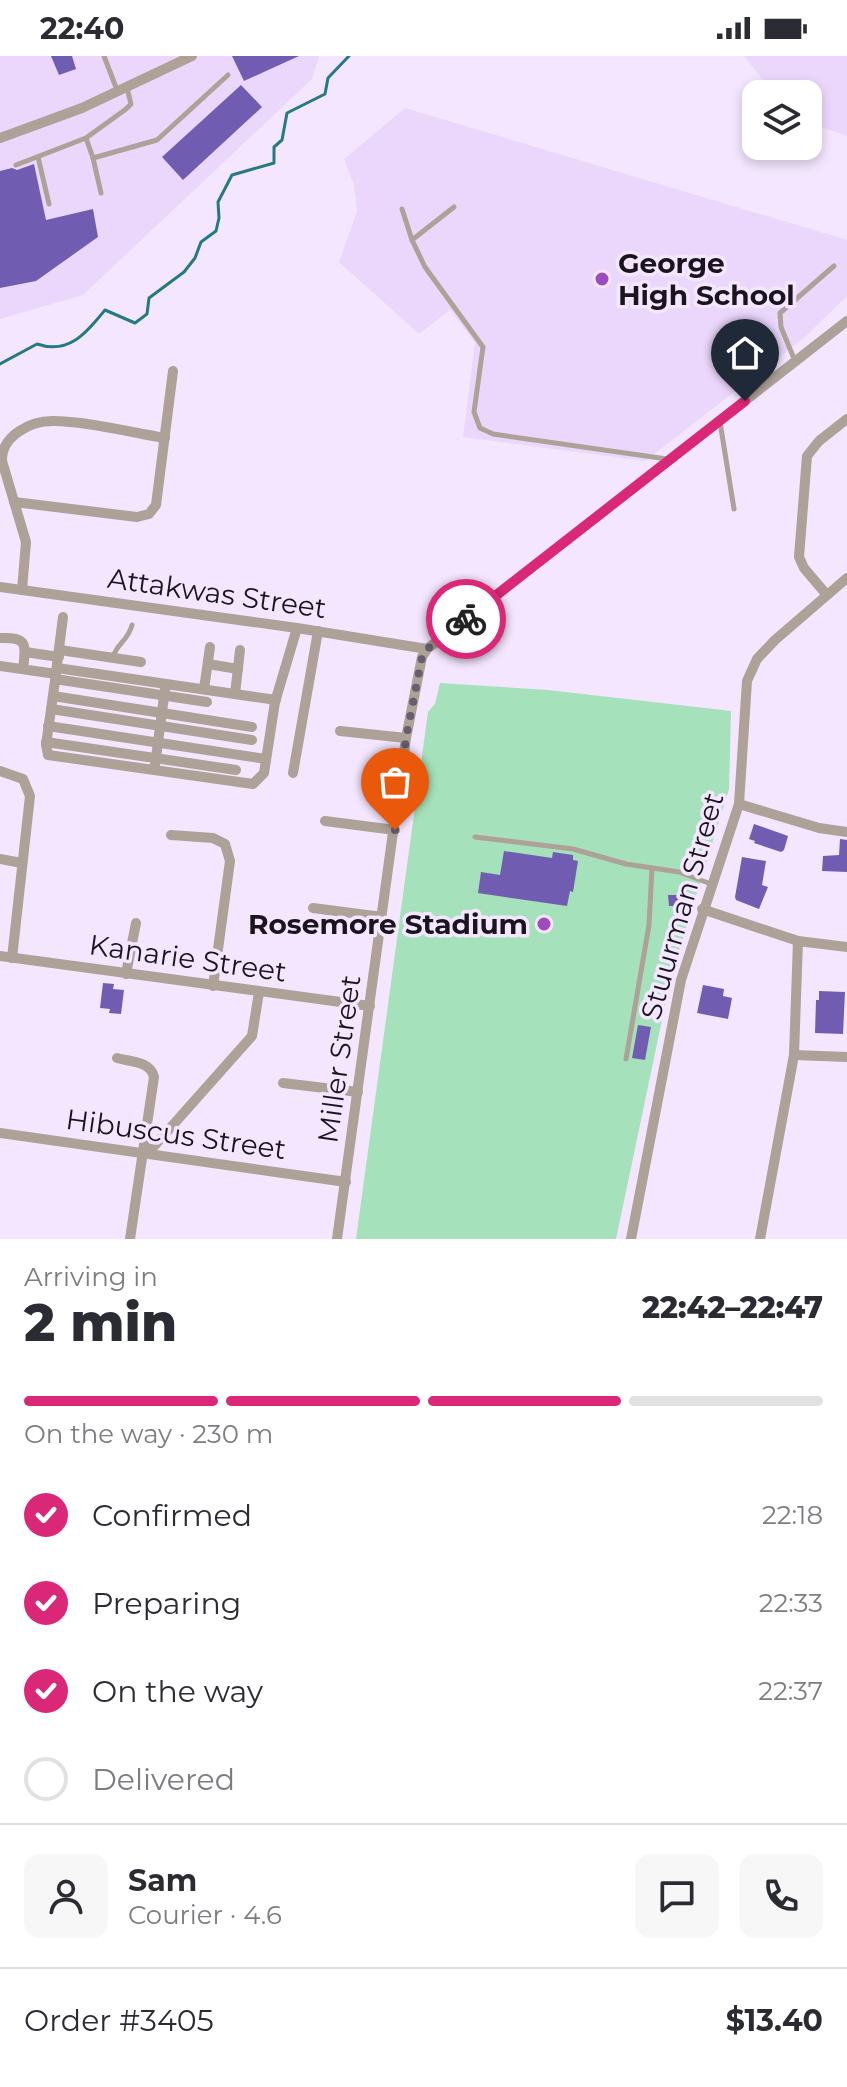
<!DOCTYPE html>
<html lang="en">
<head>
<meta charset="utf-8">
<style>
  body { margin:0; font-family:Montserrat,sans-serif; background:#f7f7f7; color:#2b2b33; height:100vh; display:flex; flex-direction:column; font-size:30px; white-space:nowrap }
  * { box-sizing:border-box; margin:0 }
  p { font-size:26px; color:#7c7c81 }
  .icon { flex:none; width:44px; height:44px; fill:none; stroke:currentColor; stroke-width:2; stroke-linecap:round; stroke-linejoin:round }
  .map { position:relative; height:1183px; overflow:hidden }
  .sheet { display:flex; flex-direction:column; background:#fff; flex:1 }
  .sheet>* { flex:none }
  .tools { position:absolute; left:742px; top:24px; display:grid; gap:16px }
  .tools a { display:grid; place-items:center; width:80px; height:80px; border-radius:16px; background:#fff; box-shadow:0 4px 12px #0003; font-size:40px }
  .pin { position:absolute; display:grid; place-items:center; width:68px; height:68px; color:#fff; margin:-82px -34px; border-radius:50% 50% 50% 0; rotate:-45deg; box-shadow:0 0 8px #0007 }
  .pin .icon { rotate:45deg }
  .courier { position:absolute; display:grid; place-items:center; width:80px; height:80px; margin:-40px; border:6px solid #db2777; border-radius:50%; background:#fff; color:#222; box-shadow:0 2px 10px #0007 }
  .summary em { font-style:normal; font-weight:800 }
  .summary div { display:flex; flex-direction:column-reverse }
  .summary { display:flex; align-items:center; justify-content:space-between; height:136px; padding:0 24px }
  h1 { font-size:52px; font-weight:800; line-height:60px }
  .bar { display:grid; grid-template-columns:repeat(4,1fr); gap:12px 8px; align-content:center; height:96px; padding:0 24px }
  .bar i { height:10px; border-radius:6px; background:#e1e1e2 }
  .bar .active { background:#db2777 }
  .bar p { grid-column:span 4 }
  .line { display:flex; align-items:center; gap:20px; padding:0 24px; border-top:2px solid #e1e1e2 }
  .line div { flex:1 }
  .round { display:grid; place-items:center; flex:none; width:84px; height:84px; border-radius:16px; background:#f7f7f7 }
  ol { padding:0 24px; list-style:none }
  li { display:flex; align-items:center; gap:24px; height:88px }
  li p { margin-inline-start:auto }
  li .icon { padding:8px; border-radius:50%; background:#db2777; color:#fff; stroke-width:4 }
  li:last-child { color:#7c7c81 }
  li i { width:44px; height:44px; border:4px solid #e1e1e2; border-radius:50% }
  .status { display:flex; justify-content:space-between; align-items:center; height:56px; padding:0 40px; background:#fff; direction:ltr }
  .status svg { height:22px; fill:currentColor }
  .map>svg:first-child { display:block }
</style>
</head>
<body>
<div class="status"><b>22:40</b><svg viewBox="0 0 49 12"><path d="M0 12V9h3v3zM5 12V6h3v6zM10 12V3h3v9zM15 12V0h3v12zM26 1h20v11H26zM47 4h2v5h-2z"/></svg></div>
<div class="map">
<svg width="847" height="1183" viewBox="0 0 847 1183">
  <rect width="100%" height="100%" fill="#f3e6fe"/>
  <!-- built -->
  <g fill="#ebd7fc">
    <path d="M 0,0 L 319,0 L 312,23 L 83,239 L 0,263 Z"/>
    <path d="M 744,0 L 847,0 L 847,80 L 808,66 L 808,38 L 774,38 Z"/>
    <path d="M 405,52 L 847,184 L 847,240 L 804,282 L 645,405 L 463,381 L 475,286 L 450,254 L 419,278 L 339,206 L 357,156 L 354,129 L 344,103 Z"/>
  </g>
  <!-- green -->
  <path fill="#a5e1ba" d="M 440,627 L 548,634 L 731,655 L 729,733 L 671,921 L 616,1183 L 356,1183 L 428,656 L 435,648 Z"/>
  <g fill="none" stroke-linecap="round" stroke-linejoin="round">
    <!-- stream -->
    <path stroke="#257a80" stroke-width="3" d="M 0,308 L 37,288 C 69,299 86,277 105,254 L 135,267 L 147,258 L 149,242 L 184,216 L 195,202 L 201,186 L 216,175 L 219,162 L 218,146 L 232,119 L 274,107 L 274,91 L 282,84 L 287,57 L 325,38 L 328,22 L 349,0"/>
  </g>
  <!-- building -->
  <g fill="#705db2">
    <path d="M 51,0 L 72,0 L 76,13 L 59,19 Z"/>
    <path d="M 232,0 L 299,0 L 244,25 Z"/>
    <path d="M 241,29 L 262,51 L 183,124 L 162,101 Z"/>
    <path d="M 34,108 L 46,164 L 93,153 L 98,181 L 36,225 L 0,232 L 0,115 L 12,112 L 17,114 Z"/>
    <path d="M 754,768 L 788,780 L 784,794 L 781,796 L 754,787 L 755,785 L 749,783 Z"/>
    <path d="M 840,783 L 847,784 L 847,816 L 822,815 L 823,800 L 839,799 Z"/>
    <path d="M 504,795 L 552,802 L 553,796 L 573,799 L 573,804 L 578,805 L 573,836 L 570,835 L 567,850 L 478,837 L 481,816 L 500,819 Z"/>
    <path d="M 742,801 L 766,805 L 762,829 L 768,831 L 759,853 L 736,844 L 735,841 Z"/>
    <path d="M 668,839 L 682,839 L 682,850 L 669,850 Z"/>
    <path d="M 103,927 L 114,928 L 113,933 L 124,934 L 121,958 L 109,957 L 110,953 L 100,952 Z"/>
    <path d="M 703,929 L 724,933 L 723,940 L 732,942 L 728,963 L 697,957 Z"/>
    <path d="M 819,935 L 845,936 L 843,978 L 815,977 L 816,944 L 819,944 Z"/>
    <path d="M 638,969 L 651,971 L 645,1004 L 632,1002 Z"/>
  </g>
  <g fill="none" stroke-linecap="round" stroke-linejoin="round">
    <!-- service -->
    <g stroke="#aea198" stroke-width="5">
      <path d="M 104,0 L 117,34"/>
      <path d="M 86,82 L 126,53 L 131,48 L 127,32"/>
      <path d="M 38,101 L 49,148"/>
      <path d="M 93,102 L 101,137"/>
      <path d="M 16,109 L 86,82 L 93,102 L 157,84 L 228,19"/>
      <path d="M 402,153 L 412,184 L 425,211 L 483,291 L 474,356 L 480,372 L 493,378 L 667,403"/>
      <path d="M 412,184 L 454,151"/>
      <path d="M 795,305 L 781,271 L 780,257 L 834,210"/>
      <path d="M 720,366 L 734,453"/>
      <path d="M 113,601 C 117,587 128,585 132,569"/>
      <path d="M 475,781 L 573,793 L 626,808 L 679,816 L 711,828"/>
      <path d="M 626,1003 L 649,869 L 652,812"/>
    </g>
    <!-- minor -->
    <g stroke="#aea198" stroke-width="10">
      <path d="M 0,82 L 82,52 L 192,0"/>
      <path d="M 14,446 L 137,461 L 149,458 L 156,449 L 173,315"/>
      <path d="M 0,531 L 297,572 L 427,593"/>
      <path d="M 22,534 L 26,486 L 2,405 C 1,380 31,364 55,365 C 91,366 129,376 165,382"/>
      <path d="M 826,538 L 804,512 L 799,501 L 807,400 L 819,385 L 847,363"/>
      <path d="M 0,582 C 28,581 26,588 23,613"/>
      <path d="M 60,594 L 141,606"/>
      <path d="M 25,596 L 59,601"/>
      <path d="M 208,608 L 238,613"/>
      <path d="M 0,610 L 56,618 L 46,689 L 48,699 L 253,728 L 264,717 L 275,646 L 297,572"/>
      <path d="M 57,612 L 276,644"/>
      <path d="M 56,616 L 63,561"/>
      <path d="M 55,623 L 207,646"/>
      <path d="M 204,633 L 210,591"/>
      <path d="M 235,638 L 240,594"/>
      <path d="M 53,640 L 252,671"/>
      <path d="M 51,653 L 252,684"/>
      <path d="M 48,670 L 266,703"/>
      <path d="M 340,675 L 406,682"/>
      <path d="M 46,686 L 236,714"/>
      <path d="M 155,709 L 165,633"/>
      <path d="M 0,715 L 23,723 L 30,740 L 12,902"/>
      <path d="M 293,717 L 318,575"/>
      <path d="M 739,748 L 819,772 L 847,776"/>
      <path d="M 325,765 L 395,774"/>
      <path d="M 171,779 L 213,782 L 225,788 L 230,805 L 213,930"/>
      <path d="M 0,803 L 22,807"/>
      <path d="M 313,852 L 382,861"/>
      <path d="M 702,853 L 798,885 L 847,891"/>
      <path d="M 0,900 L 370,950"/>
      <path d="M 126,918 L 136,867"/>
      <path d="M 794,999 L 847,1001"/>
      <path d="M 117,1002 C 131,1006 150,1005 154,1021 L 130,1183"/>
      <path d="M 283,1027 L 358,1036"/>
      <path d="M 0,1077 L 346,1126"/>
      <path d="M 148,1097 L 252,980 L 259,936"/>
      <path d="M 337,1183 L 406,682 L 422,601 L 427,593 L 847,265"/>
      <path d="M 631,1183 L 681,924 L 739,748 L 747,625 L 757,603 L 775,584 L 847,522"/>
      <path d="M 760,1183 L 794,999 L 798,885"/>
    </g>
  </g>
  <g fill="none" stroke-linecap="round" stroke-linejoin="round">
    <!-- done -->
    <path stroke="#665e6c" stroke-width="8" stroke-dasharray="0 14.4" d="M 395,774 L 406,682 L 422,601 L 427,593 L 466,563"/>
    <!-- route -->
    <path stroke="#db2777" stroke-width="10" d="M 466,563 L 745,345"/>
  </g>
  <!-- markers -->
  <g fill="#9c4cbc" stroke="#f3e6fe" stroke-width="3">
    <circle cx="602" cy="223" r="8"/>
    <circle cx="544" cy="868" r="8"/>
  </g>
  <g text-anchor="middle" dominant-baseline="central" stroke-width="7" stroke-linejoin="round" paint-order="stroke">
    <!-- poi labels -->
    <g font-size="28" font-weight="bold" fill="#1a141e" stroke="#f3e6fe" text-anchor="start">
      <text x="618" y="207">George<tspan x="618" dy="32">High School</tspan></text>
      <text x="528" y="868" text-anchor="end">Rosemore Stadium</text>
    </g>
    <!-- street labels -->
    <g font-size="28" fill="#1a141e" stroke="#f3e6fe">
      <text transform="translate(217 537) rotate(8)">Attakwas Street</text>
      <text transform="translate(682 850) rotate(-74)">Stuurman Street</text>
      <text transform="translate(188 902) rotate(8)">Kanarie Street</text>
      <text transform="translate(339 1003) rotate(-82)">Miller Street</text>
      <text transform="translate(176 1078) rotate(8)">Hibuscus Street</text>
    </g>
  </g>
</svg>
<div class="tools">
<a><svg class="icon" aria-label="layers" viewBox="0 0 24 24"><path d="M12 4l9 5-9 5-9-5zM3 14l9 5 9-5"/></svg></a>
</div>
<div class="pin" style="left:395px;top:774px;background:#ea580c"><svg class="icon" aria-label="bag" viewBox="0 0 24 24"><path d="M5 8h14l-1 12H6zM9 8a3 3 0 0 1 6 0"/></svg></div>
<div class="pin" style="left:745px;top:345px;background:#1f2937"><svg class="icon" aria-label="home" viewBox="0 0 24 24"><path d="M3 11l9-7 9 7M6 9v11h12V9"/></svg></div>
<div class="courier" style="left:466px;top:563px"><svg class="icon" aria-label="bike" viewBox="0 0 24 24"><circle cx="6" cy="16" r="4"/><circle cx="18" cy="16" r="4"/><path d="M6 16l4-8h5l3 8M10 8l3 8H6M13 5h3"/></svg></div>
</div>
<section class="sheet">
<div class="summary"><div><h1>2 min</h1><p>Arriving in</p></div><em>22:42–22:47</em></div>
<div class="bar"><i class="active"></i><i class="active"></i><i class="active"></i><i></i><p>On the way · 230 m</p></div>
<ol>
<li><svg class="icon" aria-label="check" viewBox="0 0 24 24"><path d="M5 12l5 5 9-10"/></svg>Confirmed<p>22:18</p></li>
<li><svg class="icon" aria-label="check" viewBox="0 0 24 24"><path d="M5 12l5 5 9-10"/></svg>Preparing<p>22:33</p></li>
<li><svg class="icon" aria-label="check" viewBox="0 0 24 24"><path d="M5 12l5 5 9-10"/></svg>On the way<p>22:37</p></li>
<li><i></i>Delivered</li>
</ol>
<div class="line" style="height:144px"><a class="round"><svg class="icon" aria-label="person" viewBox="0 0 24 24"><circle cx="12" cy="8" r="4"/><path d="M4 21q1-7 8-7t8 7"/></svg></a><div><b>Sam</b><p>Courier · 4.6</p></div><a class="round"><svg class="icon" aria-label="chat" viewBox="0 0 24 24"><path d="M4 5h16v11H9l-5 4z"/></svg></a><a class="round"><svg class="icon" aria-label="phone" viewBox="0 0 24 24"><path d="M5 4h4l2 5-3 2q2 4 5 5l2-3 5 2v4C11 20 4 13 5 4z"/></svg></a></div>
<div class="line" style="height:104px"><div>Order #3405</div><b>$13.40</b></div>
</section>
</body>
</html>
